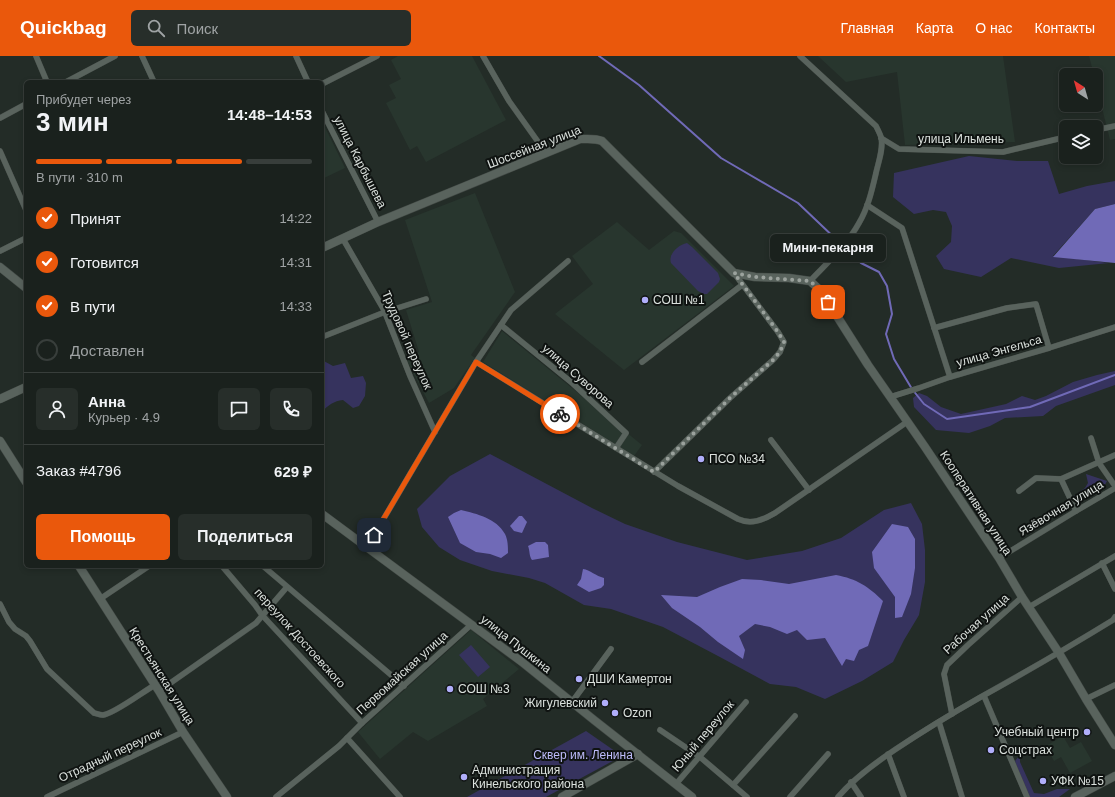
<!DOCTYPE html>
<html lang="ru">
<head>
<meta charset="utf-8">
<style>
  body { margin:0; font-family:Helvetica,sans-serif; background:#272e2a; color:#f1f3f6; height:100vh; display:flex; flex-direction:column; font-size:15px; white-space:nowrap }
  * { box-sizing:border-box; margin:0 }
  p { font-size:13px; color:#9fa3a4 }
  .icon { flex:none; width:22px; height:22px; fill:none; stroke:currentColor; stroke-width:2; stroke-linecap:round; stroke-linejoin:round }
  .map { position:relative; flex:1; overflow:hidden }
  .panel { position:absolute; left:24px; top:24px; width:300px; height:488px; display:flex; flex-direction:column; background:#1a211d; border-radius:6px; box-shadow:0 2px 6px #0003,0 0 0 1px #383e3b }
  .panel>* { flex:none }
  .needle { width:26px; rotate:323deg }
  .tools { position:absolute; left:1059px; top:12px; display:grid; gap:8px }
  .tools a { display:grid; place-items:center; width:44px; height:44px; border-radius:6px; background:#1a211d; box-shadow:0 2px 6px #0003,0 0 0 1px #383e3b; font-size:20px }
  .pin { position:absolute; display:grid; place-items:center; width:34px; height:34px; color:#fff; margin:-17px; border-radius:8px; box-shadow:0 2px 6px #0006 }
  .courier { position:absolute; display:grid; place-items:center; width:40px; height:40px; margin:-20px; border:3px solid #ea580c; border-radius:50%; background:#fff; color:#222; box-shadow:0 1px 5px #0007 }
  .bubble { position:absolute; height:28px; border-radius:6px; background:#1a211d; box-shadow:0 2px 6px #0003,0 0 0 1px #383e3b; font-size:13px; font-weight:800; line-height:28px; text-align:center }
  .overview em { font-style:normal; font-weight:800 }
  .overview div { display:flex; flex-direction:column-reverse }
  .overview { display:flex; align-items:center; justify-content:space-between; height:68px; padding:0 12px }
  h1 { font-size:26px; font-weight:800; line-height:30px }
  .bar { display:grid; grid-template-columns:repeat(4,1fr); gap:6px 4px; align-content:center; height:48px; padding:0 12px }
  .bar i { height:5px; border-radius:3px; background:#383e3b }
  .bar .selected { background:#ea580c }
  .bar p { grid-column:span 4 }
  .line { display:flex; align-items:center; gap:10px; padding:0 12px; border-top:1px solid #383e3b }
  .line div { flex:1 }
  .round { display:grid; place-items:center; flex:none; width:42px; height:42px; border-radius:6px; background:#272e2a }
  ol { padding:0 12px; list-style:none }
  li { display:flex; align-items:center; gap:12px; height:44px }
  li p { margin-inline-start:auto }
  li .icon { padding:4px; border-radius:50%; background:#ea580c; color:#fff; stroke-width:4 }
  li:last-child { color:#9fa3a4 }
  li i { width:22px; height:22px; border:2px solid #383e3b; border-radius:50% }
  .primary-button { display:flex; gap:8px; margin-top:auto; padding:8px 12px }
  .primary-button a { flex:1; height:46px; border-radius:6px; background:#ea580c; color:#fff; font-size:16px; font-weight:800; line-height:46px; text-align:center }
  .primary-button a+a { background:#272e2a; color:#f1f3f6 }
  header { display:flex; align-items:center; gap:24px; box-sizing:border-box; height:56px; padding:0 20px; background:#ea580c; color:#fff }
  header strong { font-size:19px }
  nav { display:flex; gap:22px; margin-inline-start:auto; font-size:14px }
  .search { width:280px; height:36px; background:#272e2a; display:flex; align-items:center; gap:10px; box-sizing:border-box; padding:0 14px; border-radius:6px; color:#9fa3a4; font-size:15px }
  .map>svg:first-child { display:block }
</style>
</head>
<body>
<header>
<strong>Quickbag</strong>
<div class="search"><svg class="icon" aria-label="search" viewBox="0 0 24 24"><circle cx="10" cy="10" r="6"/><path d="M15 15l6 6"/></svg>Поиск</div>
<nav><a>Главная</a><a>Карта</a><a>О нас</a><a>Контакты</a></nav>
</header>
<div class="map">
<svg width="1115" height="741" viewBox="0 0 1115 741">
  <rect width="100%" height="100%" fill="#232c27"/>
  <!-- built -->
  <g fill="#28362e">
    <path d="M 398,0 L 472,0 L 506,64 L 426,106 L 417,90 L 410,94 L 386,47 L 396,42 L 389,29 L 401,23 L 391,4 Z"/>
    <path d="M 818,0 L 1003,0 L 1015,86 L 905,89 L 897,16 L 846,26 Z"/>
    <path d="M 1089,0 L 1115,0 L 1115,83 L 1110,84 L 1096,28 L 1096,19 L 1094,19 Z"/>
    <path d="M 322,65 L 345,112 L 322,123 Z"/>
    <path d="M 475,137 L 515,236 L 471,299 L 475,302 L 454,332 L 429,347 L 406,303 L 419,296 L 406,254 L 432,246 L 405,164 Z"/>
    <path d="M 617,166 L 649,194 L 674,175 L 681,177 L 734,230 L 624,314 L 555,258 L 593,228 L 572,200 Z"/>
    <path d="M 502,275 L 642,389 L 634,400 L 483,306 Z"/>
    <path d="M 471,574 L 519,613 L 483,643 L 487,650 L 428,685 L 413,676 L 380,703 L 358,676 Z"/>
    <path d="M 1063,680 L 1070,692 L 1081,686 L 1092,705 L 1070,717 L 1061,701 L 1054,705 L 1046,690 Z"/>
  </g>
  <!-- green -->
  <g fill="#36335e">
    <path d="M 969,100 L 1017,105 L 1048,105 L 1059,138 L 1087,130 L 1115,125 L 1115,148 L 1095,153 L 1053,200 L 1109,207 L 1059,212 L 1011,202 L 981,221 L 944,213 L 936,200 L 951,186 L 952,170 L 946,156 L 933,154 L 914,158 L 893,141 L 894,117 Z"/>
    <path d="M 687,187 L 692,191 L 718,217 L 720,223 L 719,226 L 707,238 L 704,238 L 698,235 L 671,207 C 668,198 678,189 687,187 Z"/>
    <path d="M 322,304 L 333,310 L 345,307 L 351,322 L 363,320 L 366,327 L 365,340 L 359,350 L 353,352 L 343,344 C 334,345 328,349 322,356 Z"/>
    <path d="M 1115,315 L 1115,329 L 1056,350 L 1043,360 L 1005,362 L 990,370 L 969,377 L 936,374 L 914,351 L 913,342 L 919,337 L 927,340 L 941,351 L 961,358 L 1006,348 L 1022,340 L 1035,344 L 1046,340 L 1073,326 L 1097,319 Z"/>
    <path d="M 490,398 L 592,452 L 625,468 L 677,486 L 747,504 L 802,495 L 841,482 L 884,454 L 911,447 L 922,468 L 925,494 L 925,526 L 919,559 L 904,584 L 893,606 L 862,625 L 825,643 L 796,631 L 770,628 L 718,600 L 663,571 L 611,553 L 584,549 L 545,527 L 529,522 L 492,515 L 460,504 L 439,491 L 422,471 L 417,453 L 450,420 Z"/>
    <path d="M 1086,418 L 1107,425 L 1102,434 L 1091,436 L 1080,447 L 1075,445 L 1074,440 L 1085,432 L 1088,427 Z"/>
    <path d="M 471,589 L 490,611 L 478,621 L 459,599 Z"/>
    <path d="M 586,675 L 622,700 L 546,741 L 467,741 Z"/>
    <path d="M 1020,699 L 1020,706 L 1034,737 L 1044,738 L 1057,733 L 1070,733 L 1059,741 L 1027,741 L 1020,723 L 1015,705 Z"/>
  </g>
  <!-- water -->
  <g fill="#706ab7">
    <path d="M 1115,148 L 1115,207 L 1053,201 L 1095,153 Z"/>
    <path d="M 461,454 C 477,458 496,462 505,478 C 508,484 508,491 508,497 L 501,502 L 490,498 L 476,496 L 460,487 L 448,461 L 454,457 Z"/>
    <path d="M 519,460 L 522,460 L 527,466 L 522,477 L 514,475 L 510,470 Z"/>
    <path d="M 892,468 L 908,471 L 915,483 L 915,512 L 911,538 L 902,561 L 895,562 L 895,541 L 874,512 L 872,496 Z"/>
    <path d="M 536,486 L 545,486 L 548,489 L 549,501 L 532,504 C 529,500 530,495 528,490 Z"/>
    <path d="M 583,513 C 590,514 596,520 604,522 L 604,529 L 601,532 L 589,536 L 577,529 L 581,523 Z"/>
    <path d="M 836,519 C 857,523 868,530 883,545 L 868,590 L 859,594 L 854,605 L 846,603 L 842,610 L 825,582 L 807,584 L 797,574 L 787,578 L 770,571 L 755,568 L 739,580 L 745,594 L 743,603 L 718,586 L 700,571 L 672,552 L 661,539 L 697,541 L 720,531 L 742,523 L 761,524 L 789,528 Z"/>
  </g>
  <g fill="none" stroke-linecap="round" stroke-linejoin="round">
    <!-- stream -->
    <path stroke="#706ab7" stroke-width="2" d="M 599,0 L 639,29 L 721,102 L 798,147 L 861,207 L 879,216 L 887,230 L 892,258 L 886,278 L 894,303 L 912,333 L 924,348 L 947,363 L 1030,351 L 1115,319"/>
    <defs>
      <g id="street">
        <path d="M 36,0 L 47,26"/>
        <path d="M 142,0 L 154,26"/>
        <path d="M 296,0 L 308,26"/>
        <path d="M 483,0 L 509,45 L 546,97"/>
        <path d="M 800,0 L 876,70 C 878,74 880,78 881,81 C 884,92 878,107 876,117 C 872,134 868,152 859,167 C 847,189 827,207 810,225"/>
        <path d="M 66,26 L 115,0"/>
        <path d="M 322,28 L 377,0"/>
        <path d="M 322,55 L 378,166"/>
        <path d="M 0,62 L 26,48"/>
        <path d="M 1096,74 L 1115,70"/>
        <path d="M 881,82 L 899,93 L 1003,96 L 1066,81"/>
        <path d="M 0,95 L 26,154"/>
        <path d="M 867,149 L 902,172 L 950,321"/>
        <path d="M 343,183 L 384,254 L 410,320 L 435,376"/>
        <path d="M 0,195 L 26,182"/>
        <path d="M 501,269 L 571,326 L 626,377 L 616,392"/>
        <path d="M 934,272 L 1007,252 L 1036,248 L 1049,292"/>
        <path d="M 322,281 L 385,256 L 426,243"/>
        <path d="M 476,306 L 678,430 L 738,463 C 751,469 763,464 775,457 L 907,366"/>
        <path d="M 642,306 L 742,229"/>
        <path d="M 890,341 L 919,332 L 950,321 L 1049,292 L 1115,271"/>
        <path d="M 1091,382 L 1099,407 L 1115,430"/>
        <path d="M 771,384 L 809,434"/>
        <path d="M 654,416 L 730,342 L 773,304 L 780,296 L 784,286 L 778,276 L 734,217"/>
        <path d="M 1061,423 L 1076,455"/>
        <path d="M 1019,435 L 1036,422 L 1061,423 L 1115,399"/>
        <path d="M 367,491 L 476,306 L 511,254 L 568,205"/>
        <path d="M 999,502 L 1076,455 L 1115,432"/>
        <path d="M 1102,507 L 1115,533"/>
        <path d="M 222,510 L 255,549 L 262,559 L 362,667"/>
        <path d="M 263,510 L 404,630"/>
        <path d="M 100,543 L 149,510"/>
        <path d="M 0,548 L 9,566 L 15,573 L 26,580 L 30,585 L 47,613 L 94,657 C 98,658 100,659 103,659 C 114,658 144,635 155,629"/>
        <path d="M 1029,551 L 1115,500"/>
        <path d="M 159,635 L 256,567 L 287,531"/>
        <path d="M 984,640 L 1027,741"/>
        <path d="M 1086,643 L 1115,629"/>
        <path d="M 572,646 L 611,593"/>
        <path d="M 952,658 L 944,618 L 947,609 L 968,589 L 1022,541"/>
        <path d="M 939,666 L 962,741"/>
        <path d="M 660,674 L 700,701 L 747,741"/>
        <path d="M 347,682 L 400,741"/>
        <path d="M 888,698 L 904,741"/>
        <path d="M 851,726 L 861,741"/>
        <path d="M 676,728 L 746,646"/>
        <path d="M 733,729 L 795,660"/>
        <path d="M 47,741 L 183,676"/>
        <path d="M 276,741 L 339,690 L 362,667 L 472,568"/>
        <path d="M 790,741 L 828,698"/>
        <path d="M 838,741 C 854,722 875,707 896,693 C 923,675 951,658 979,642 C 1024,617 1069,591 1113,564 L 1115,561"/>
      </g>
      <g id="secondary">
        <path d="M 322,192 L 378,166 L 580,83 C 589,83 595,82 602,85 L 734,217 L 755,221 L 789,222 L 810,225 L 821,235 L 868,309 L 925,391 L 999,502 L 1022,541 L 1059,597 L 1086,643 L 1115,689"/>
        <path d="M 0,211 L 26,232"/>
        <path d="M 0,343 L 26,331"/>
        <path d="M 0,385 L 26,426"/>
        <path d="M 322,458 L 522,606 L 594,664 L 692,741"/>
        <path d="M 79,510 L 159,635 L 183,676 L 227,741"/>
        <path d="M 562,741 L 638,698"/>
        <path d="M 1075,741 L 1115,720"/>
      </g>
    </defs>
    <!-- street casing -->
    <use href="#street" stroke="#424945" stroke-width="6"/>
    <!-- secondary casing -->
    <use href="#secondary" stroke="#424945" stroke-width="9"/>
    <!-- street -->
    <use href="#street" stroke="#59635d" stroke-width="5.5"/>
    <!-- secondary -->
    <use href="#secondary" stroke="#59635d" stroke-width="8"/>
  </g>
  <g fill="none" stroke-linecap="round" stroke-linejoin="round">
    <!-- done -->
    <path stroke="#9ba29d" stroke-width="4" stroke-dasharray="0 7.2" d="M 560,358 L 654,416 L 730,342 L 773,304 L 780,296 L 784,286 L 778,276 L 734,217 L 755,221 L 810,225 L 821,235 L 828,246"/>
    <!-- route -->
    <path stroke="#ea580c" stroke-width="5" d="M 374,479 L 476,306 L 560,358"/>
  </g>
  <!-- markers -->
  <g fill="#b0aefa" stroke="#0f1311" stroke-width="1.5">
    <circle cx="645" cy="244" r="4"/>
    <circle cx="701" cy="403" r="4"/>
    <circle cx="579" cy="623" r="4"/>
    <circle cx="450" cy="633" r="4"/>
    <circle cx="605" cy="647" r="4"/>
    <circle cx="615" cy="657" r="4"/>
    <circle cx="1087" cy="676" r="4"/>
    <circle cx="991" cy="694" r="4"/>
    <circle cx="464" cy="721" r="4"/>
    <circle cx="1043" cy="725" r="4"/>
  </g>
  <g text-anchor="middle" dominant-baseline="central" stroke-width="4" stroke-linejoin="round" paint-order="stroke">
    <!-- street labels -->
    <g font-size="12" fill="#dbe1dd" stroke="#0f1311">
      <text x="961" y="83">улица Ильмень</text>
      <text transform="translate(534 91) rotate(-21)">Шоссейная улица</text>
      <text transform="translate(360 106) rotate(63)">улица Карбышева</text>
      <text transform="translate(407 284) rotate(66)">Трудовой переулок</text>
      <text transform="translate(999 295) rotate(-16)">улица Энгельса</text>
      <text transform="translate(578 320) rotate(41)">улица Суворова</text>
      <text transform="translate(976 447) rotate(57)">Кооперативная улица</text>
      <text transform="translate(1061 452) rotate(-31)">Язёвочная улица</text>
      <text transform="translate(976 568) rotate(-42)">Рабочая улица</text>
      <text transform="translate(300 582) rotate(48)">переулок Достоевского</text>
      <text transform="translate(516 588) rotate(38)">улица Пушкина</text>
      <text transform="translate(402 617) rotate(-42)">Первомайская улица</text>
      <text transform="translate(162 620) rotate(58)">Крестьянская улица</text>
      <text transform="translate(703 680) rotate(-50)">Юный переулок</text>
      <text transform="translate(110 699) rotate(-25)">Отрадный переулок</text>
    </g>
    <!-- poi labels -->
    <g font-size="12" fill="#dbe1dd" stroke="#0f1311" text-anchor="start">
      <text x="653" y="244">СОШ №1</text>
      <text x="709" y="403">ПСО №34</text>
      <text x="587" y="623">ДШИ Камертон</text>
      <text x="458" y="633">СОШ №3</text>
      <text x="597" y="647" text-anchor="end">Жигулевский</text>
      <text x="623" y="657">Ozon</text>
      <text x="1079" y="676" text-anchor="end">Учебный центр</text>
      <text x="999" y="694">Соцстрах</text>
      <text x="472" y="714">Администрация<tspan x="472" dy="14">Кинельского района</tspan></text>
      <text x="1051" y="725">УФК №15</text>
    </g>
    <!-- park labels -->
    <g font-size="12" fill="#bdbbfa" stroke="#0f1311">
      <text x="583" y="699">Сквер им. Ленина</text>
    </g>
  </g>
</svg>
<div class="tools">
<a><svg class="needle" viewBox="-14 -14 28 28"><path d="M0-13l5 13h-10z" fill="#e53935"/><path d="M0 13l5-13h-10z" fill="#9fa3a4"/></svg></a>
<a><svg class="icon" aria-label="layers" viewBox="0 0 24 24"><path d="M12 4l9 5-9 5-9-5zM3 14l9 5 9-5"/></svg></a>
</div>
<div class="pin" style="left:828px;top:246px;background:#ea580c"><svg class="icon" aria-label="bag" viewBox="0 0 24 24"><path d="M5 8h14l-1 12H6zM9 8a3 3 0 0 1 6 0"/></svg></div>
<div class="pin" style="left:374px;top:479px;background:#1f2937"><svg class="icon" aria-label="home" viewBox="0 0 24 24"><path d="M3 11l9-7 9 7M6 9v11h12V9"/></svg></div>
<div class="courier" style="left:560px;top:358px"><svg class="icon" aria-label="bike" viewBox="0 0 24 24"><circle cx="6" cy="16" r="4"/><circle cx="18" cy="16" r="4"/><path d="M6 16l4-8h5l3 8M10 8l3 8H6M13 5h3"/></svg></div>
<div class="bubble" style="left:770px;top:178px;width:116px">Мини-пекарня</div>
<section class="panel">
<div class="overview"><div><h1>3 мин</h1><p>Прибудет через</p></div><em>14:48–14:53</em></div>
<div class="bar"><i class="selected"></i><i class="selected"></i><i class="selected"></i><i></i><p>В пути · 310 m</p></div>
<ol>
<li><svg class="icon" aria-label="check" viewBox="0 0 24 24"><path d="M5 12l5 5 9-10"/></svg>Принят<p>14:22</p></li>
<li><svg class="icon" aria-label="check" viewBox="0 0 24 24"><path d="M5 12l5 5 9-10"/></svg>Готовится<p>14:31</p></li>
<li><svg class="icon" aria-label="check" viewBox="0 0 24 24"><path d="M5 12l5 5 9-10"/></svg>В пути<p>14:33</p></li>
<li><i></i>Доставлен</li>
</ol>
<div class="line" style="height:72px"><a class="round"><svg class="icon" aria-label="person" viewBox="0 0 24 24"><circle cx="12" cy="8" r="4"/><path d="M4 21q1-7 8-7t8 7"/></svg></a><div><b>Анна</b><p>Курьер · 4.9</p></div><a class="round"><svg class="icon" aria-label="chat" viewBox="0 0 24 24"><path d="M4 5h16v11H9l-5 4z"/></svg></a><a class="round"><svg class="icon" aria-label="phone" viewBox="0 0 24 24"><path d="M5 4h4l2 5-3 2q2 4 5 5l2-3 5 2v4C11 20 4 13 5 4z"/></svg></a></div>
<div class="line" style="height:52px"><div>Заказ #4796</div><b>629 ₽</b></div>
<div class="primary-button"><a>Помощь</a><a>Поделиться</a></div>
</section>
</div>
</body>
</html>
